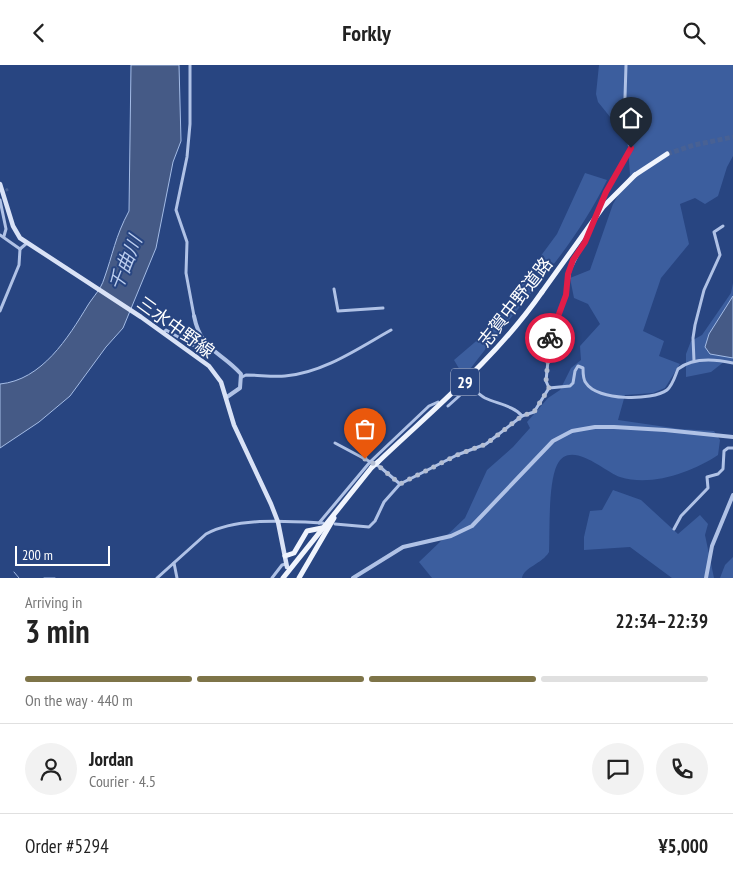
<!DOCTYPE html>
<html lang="en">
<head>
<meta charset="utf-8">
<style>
  body { margin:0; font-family:"PT Sans Narrow","Noto Sans JP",sans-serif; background:#f2f2f2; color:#222; height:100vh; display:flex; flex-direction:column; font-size:19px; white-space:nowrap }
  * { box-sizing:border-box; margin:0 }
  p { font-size:16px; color:#767676 }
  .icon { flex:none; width:28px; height:28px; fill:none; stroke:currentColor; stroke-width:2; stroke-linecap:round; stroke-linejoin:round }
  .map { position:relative; height:513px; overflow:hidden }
  .drawer { display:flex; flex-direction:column; background:#fff; flex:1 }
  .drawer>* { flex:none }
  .scale { position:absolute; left:15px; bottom:12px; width:95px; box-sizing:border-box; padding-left:5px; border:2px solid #fff; border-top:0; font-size:14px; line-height:18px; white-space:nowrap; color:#fff; -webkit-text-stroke:4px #284581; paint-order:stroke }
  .pin { position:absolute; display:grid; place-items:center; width:42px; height:42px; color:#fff; margin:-51px -21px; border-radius:50% 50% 50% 0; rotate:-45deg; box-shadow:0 0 5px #0007 }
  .pin .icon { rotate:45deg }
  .courier { position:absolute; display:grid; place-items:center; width:50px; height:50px; margin:-25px; border:4px solid #e11d48; border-radius:50%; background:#fff; color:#222; box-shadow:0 1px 6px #0007 }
  .head em { font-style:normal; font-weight:700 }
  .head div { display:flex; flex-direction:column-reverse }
  .head { display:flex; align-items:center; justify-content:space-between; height:85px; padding:0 25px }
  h1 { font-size:32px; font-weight:700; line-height:38px }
  .bar { display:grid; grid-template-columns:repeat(4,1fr); gap:8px 5px; align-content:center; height:60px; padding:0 25px }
  .bar i { height:6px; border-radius:4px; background:#e0e0e0 }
  .bar .on { background:#7e7448 }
  .bar p { grid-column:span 4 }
  .line { display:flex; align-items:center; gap:12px; padding:0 25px; border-top:1px solid #e0e0e0 }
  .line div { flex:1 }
  .round { display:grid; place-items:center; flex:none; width:52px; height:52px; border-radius:26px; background:#f2f2f2 }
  header { display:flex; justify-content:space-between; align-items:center; height:65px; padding:0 25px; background:#fff; font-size:22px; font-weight:700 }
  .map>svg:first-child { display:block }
</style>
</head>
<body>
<header><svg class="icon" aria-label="back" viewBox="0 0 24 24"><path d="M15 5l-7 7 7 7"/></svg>Forkly<svg class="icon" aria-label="search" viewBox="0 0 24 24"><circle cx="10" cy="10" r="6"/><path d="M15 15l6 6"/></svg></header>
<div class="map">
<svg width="733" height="513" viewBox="0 0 733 513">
  <rect width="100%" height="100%" fill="#284581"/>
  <!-- green -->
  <g fill="#3c5e9e">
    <path d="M 599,0 L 733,0 L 733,91 L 727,102 L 718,131 L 705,139 L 695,133 L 680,139 L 689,179 L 661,213 L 643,266 L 664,276 L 659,291 L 680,299 L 665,323 L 653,328 L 625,330 L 618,355 L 680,364 L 714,366 L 720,375 L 718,390 C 692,407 652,422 620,412 C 605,407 570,373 557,400 C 548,419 550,465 549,487 C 542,499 524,502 522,513 L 432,513 L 419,497 L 465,453 L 487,405 L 513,382 L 530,363 L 527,357 L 548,333 L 560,325 L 571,303 L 581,295 L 580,281 L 600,259 L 588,239 L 574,233 L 570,213 L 590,205 L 613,139 L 630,110 L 628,82 L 623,68 L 598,37 L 596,29 Z"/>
    <path d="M 585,108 L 607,115 C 572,188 512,247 464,312 L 454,295 L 481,272 L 557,169 Z"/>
    <path d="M 733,218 L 733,297 L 725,296 L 711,307 L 686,312 L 686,289 L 691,276 L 702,270 L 731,228 Z"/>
    <path d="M 613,425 L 641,435 L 678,469 L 700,450 L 708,459 L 705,470 L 714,513 L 672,513 L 630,482 L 584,485 L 584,472 L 590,446 L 602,445 Z"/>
    <path d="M 733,492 L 733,513 L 720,513 L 725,500 Z"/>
  </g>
  <!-- water -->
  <g fill="#455a86" stroke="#a4bce6">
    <path d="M 131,0 L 179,0 L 181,76 L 173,97 L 156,183 L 123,263 L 106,282 L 70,331 L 39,357 L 0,383 L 0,319 C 42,315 68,273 88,240 C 93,232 101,224 104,214 C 113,189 115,172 129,146 Z"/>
    <path d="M 733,231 L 733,293 L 710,289 L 705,282 L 709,269 Z"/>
  </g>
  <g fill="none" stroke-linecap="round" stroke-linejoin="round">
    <!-- stream -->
    <g stroke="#a4bce6" stroke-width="1">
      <path d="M 14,507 L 19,513"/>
      <path d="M 44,513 L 55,513"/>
    </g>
    <!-- minor-tunnel -->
    <path stroke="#486194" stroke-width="3" stroke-dasharray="3 1.5" stroke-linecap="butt" d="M 2,128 L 8,124"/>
    <!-- primary-tunnel -->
    <path stroke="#486194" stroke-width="5" stroke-dasharray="5 2.5" stroke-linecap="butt" d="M 667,89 L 694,80 L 733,72"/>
    <!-- minor -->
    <g stroke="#b0c2e6" stroke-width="3">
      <path d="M 190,0 L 190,59 L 187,92 L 176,145 L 187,177 L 186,208 L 194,251"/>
      <path d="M 0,135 L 6,164 L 4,171"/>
      <path d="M 599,144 L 609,121 L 631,83 L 624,65 L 626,0"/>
      <path d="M 0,170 L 20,184"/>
      <path d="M 20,184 L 27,178"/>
      <path d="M 334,224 L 338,246 L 383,243"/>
      <path d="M 0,246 L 19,200 L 20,184"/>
      <path d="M 163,268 L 166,265 L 196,282 L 202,276"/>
      <path d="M 694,296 L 693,273 L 695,260 L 704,225 L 720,190 L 714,167 L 723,161"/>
      <path d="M 242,312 L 246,310 C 259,310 272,312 285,311 C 323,308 359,283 391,265"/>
      <path d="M 549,323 L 546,316 L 550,275 L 566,230 L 570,205 L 593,159"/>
      <path d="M 448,341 L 468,323 C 475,324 479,330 485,333 C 498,339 514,341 522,351"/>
      <path d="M 335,378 L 380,402 L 400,419"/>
      <path d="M 319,458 L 370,397 L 429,341 L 438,337"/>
      <path d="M 335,459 L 369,462 L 375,456 L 384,437 L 400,419 L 457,390 L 486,379 L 522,351 L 534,347 L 549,323 L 570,321 L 573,318 L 575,306 L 578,301 L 583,303 C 583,308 583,315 586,318 C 597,336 652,336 667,325 C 673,320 675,311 678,304 C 693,292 715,294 733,298"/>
      <path d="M 674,464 L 681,451 L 708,423 L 707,412 L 718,409 L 723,404 L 724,386 L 728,383 L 733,383"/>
      <path d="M 174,498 L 177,513"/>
      <path d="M 157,513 L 206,469 C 237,452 288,456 323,458"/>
      <path d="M 272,513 L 282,500 L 286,499"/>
    </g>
    <!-- tertiary -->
    <g stroke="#b0c2e6" stroke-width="4">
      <path d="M 194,251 C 201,286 219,285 241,309 L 240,323 L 227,332"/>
      <path d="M 353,513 L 403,482 L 451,471 L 472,461 L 553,376 L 572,366 L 595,362 L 614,362 L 665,365 L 733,372"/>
      <path d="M 706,513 L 712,481 L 733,430"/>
    </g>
    <!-- secondary -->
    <path stroke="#d9e2f6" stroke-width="4.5" d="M 0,119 L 13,161 L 20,173 L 141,252 L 209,301 L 221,317 L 234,360 L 271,439 L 278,457 L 287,502"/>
    <!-- primary -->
    <g stroke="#f0f4fd" stroke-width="5">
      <path d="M 635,110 L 667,89"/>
      <path d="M 378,397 C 436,342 496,293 542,227"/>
      <path d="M 285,491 L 294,488 L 307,466 L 322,463"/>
      <path d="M 283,513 L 372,402"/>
      <path d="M 299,513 L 334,453"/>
    </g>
    <!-- primary-bridge -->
    <g stroke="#f0f4fd" stroke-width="5">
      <path d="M 542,227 L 603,142 L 635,110"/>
      <path d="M 372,402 L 378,397"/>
    </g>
  </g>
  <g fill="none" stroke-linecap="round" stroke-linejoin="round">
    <!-- done -->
    <path stroke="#b4bed3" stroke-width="5" stroke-dasharray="0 9" d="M 365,394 L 380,402 L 400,419 L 457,390 L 486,379 L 522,351 L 534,347 L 549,323 L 546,316 L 550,273"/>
    <!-- route -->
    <path stroke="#e11d48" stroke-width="6" d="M 550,273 L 566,230 L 568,209 L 573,195 L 585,177 L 606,127 L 631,83"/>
  </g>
  <g text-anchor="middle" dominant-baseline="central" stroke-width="4" stroke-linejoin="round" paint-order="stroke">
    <!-- shield labels -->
    <rect fill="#284581" stroke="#bec7d9" stroke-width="1" x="451" y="303.5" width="28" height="27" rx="4"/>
    <g font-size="16" font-weight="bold" fill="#fff">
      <text x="465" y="317">29</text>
    </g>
    <!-- street labels -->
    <g font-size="18" fill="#fff" stroke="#284581">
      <text transform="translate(515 237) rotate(-52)">志賀中野道路</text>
      <text transform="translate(176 262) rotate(36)">三水中野線</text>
    </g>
    <!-- water labels -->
    <g font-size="19" font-style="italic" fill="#bbcdee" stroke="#284581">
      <text transform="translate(125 198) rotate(-68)">千曲川</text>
    </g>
  </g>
</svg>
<div class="scale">200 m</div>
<div class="pin" style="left:365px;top:394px;background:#ea580c"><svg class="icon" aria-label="bag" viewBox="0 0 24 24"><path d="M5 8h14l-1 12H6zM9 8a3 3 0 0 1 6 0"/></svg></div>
<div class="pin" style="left:631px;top:83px;background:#1f2937"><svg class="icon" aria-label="home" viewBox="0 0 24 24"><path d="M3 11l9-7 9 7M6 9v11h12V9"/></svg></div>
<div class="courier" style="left:550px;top:273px"><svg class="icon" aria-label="bike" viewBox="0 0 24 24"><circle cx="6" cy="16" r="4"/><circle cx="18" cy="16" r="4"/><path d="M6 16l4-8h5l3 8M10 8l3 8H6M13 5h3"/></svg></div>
</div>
<section class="drawer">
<div class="head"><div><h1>3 min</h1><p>Arriving in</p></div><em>22:34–22:39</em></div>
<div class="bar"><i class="on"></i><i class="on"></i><i class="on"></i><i></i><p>On the way · 440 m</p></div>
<div class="line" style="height:90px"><a class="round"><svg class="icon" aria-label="person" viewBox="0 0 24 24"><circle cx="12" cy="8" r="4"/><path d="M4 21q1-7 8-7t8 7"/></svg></a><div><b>Jordan</b><p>Courier · 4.5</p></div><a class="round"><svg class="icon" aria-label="chat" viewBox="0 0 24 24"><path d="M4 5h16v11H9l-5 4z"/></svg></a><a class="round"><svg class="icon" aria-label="phone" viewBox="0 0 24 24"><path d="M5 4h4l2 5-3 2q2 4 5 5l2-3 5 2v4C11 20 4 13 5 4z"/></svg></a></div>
<div class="line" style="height:65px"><div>Order #5294</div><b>¥5,000</b></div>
</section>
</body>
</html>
